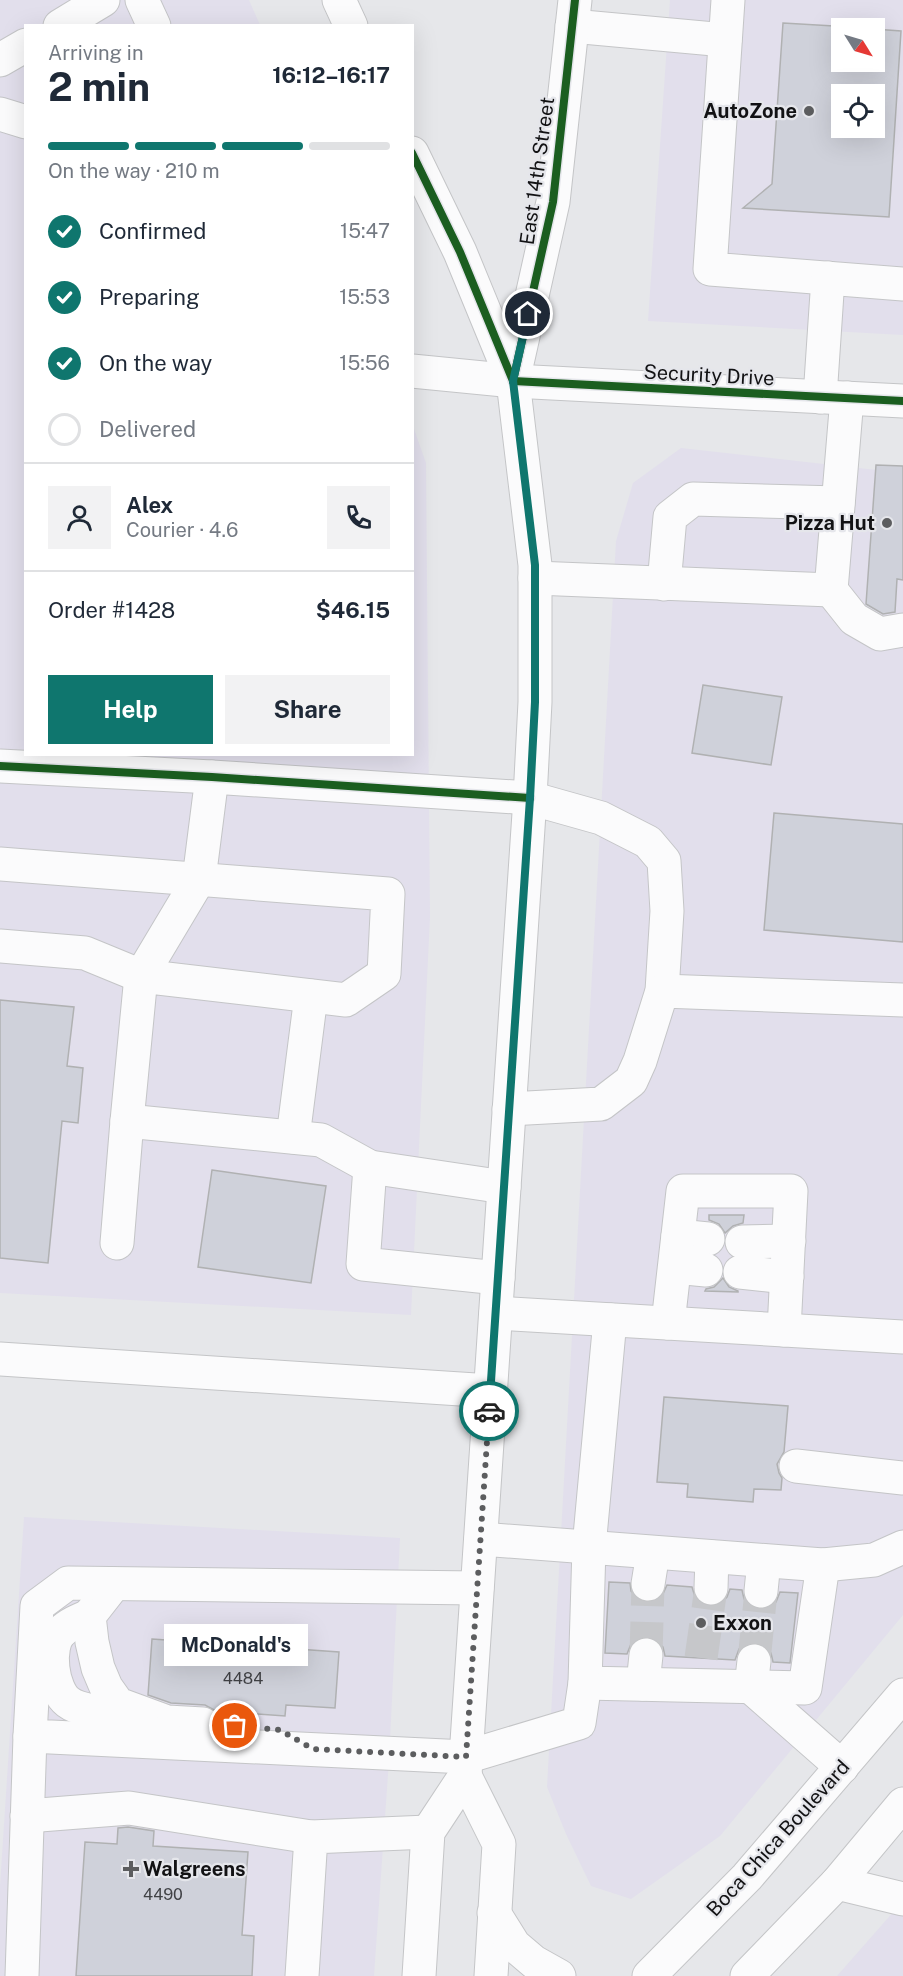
<!DOCTYPE html>
<html lang="en">
<head>
<meta charset="utf-8">
<style>
  body { margin:0; font-family:"Public Sans",sans-serif; background:#f2f2f3; color:#1f2937; height:100vh; display:flex; flex-direction:column; font-size:22px; white-space:nowrap }
  * { box-sizing:border-box; margin:0 }
  p { font-size:20px; color:#747a83 }
  .icon { flex:none; width:33px; height:33px; fill:none; stroke:currentColor; stroke-width:2; stroke-linecap:round; stroke-linejoin:round }
  .map { position:relative; flex:1; overflow:hidden }
  .side { position:absolute; left:24px; top:24px; width:390px; height:732px; display:flex; flex-direction:column; background:#fff; border-radius:0px; box-shadow:0 6px 24px #0002 }
  .side>* { flex:none }
  .needle { width:39px; rotate:127deg }
  .controls { position:absolute; left:831px; top:18px; display:grid; gap:12px }
  .controls a { display:grid; place-items:center; width:54px; height:54px; border-radius:0px; background:#fff; box-shadow:0 6px 24px #0002; font-size:30px }
  .pin { position:absolute; display:grid; place-items:center; width:51px; height:51px; color:#fff; margin:-26px; border:3px solid #fff; border-radius:50%; box-shadow:0 2px 6px #0007 }
  .courier { position:absolute; display:grid; place-items:center; width:60px; height:60px; margin:-30px; border:4px solid #0f766e; border-radius:50%; background:#fff; color:#222; box-shadow:0 2px 8px #0007 }
  .bubble { position:absolute; height:42px; border-radius:0px; background:#fff; box-shadow:0 6px 24px #0002; font-size:20px; font-weight:700; line-height:42px; text-align:center }
  .head em { font-style:normal; font-weight:700 }
  .head div { display:flex; flex-direction:column-reverse }
  .head { display:flex; align-items:center; justify-content:space-between; height:102px; padding:0 24px }
  h1 { font-size:39px; font-weight:700; line-height:45px }
  .bar { display:grid; grid-template-columns:repeat(4,1fr); gap:9px 6px; align-content:center; height:72px; padding:0 24px }
  .bar i { height:8px; border-radius:4px; background:#e0e1e3 }
  .bar .current { background:#0f766e }
  .bar p { grid-column:span 4 }
  .line { display:flex; align-items:center; gap:15px; padding:0 24px; border-top:2px solid #e0e1e3 }
  .line div { flex:1 }
  .round { display:grid; place-items:center; flex:none; width:63px; height:63px; border-radius:0px; background:#f2f2f3 }
  ol { padding:0 24px; list-style:none }
  li { display:flex; align-items:center; gap:18px; height:66px }
  li p { margin-inline-start:auto }
  li .icon { padding:6px; border-radius:50%; background:#0f766e; color:#fff; stroke-width:4 }
  li:last-child { color:#747a83 }
  li i { width:33px; height:33px; border:3px solid #e0e1e3; border-radius:50% }
  .action { display:flex; gap:12px; margin-top:auto; padding:12px 24px }
  .action a { flex:1; height:69px; border-radius:0px; background:#0f766e; color:#fff; font-size:24px; font-weight:700; line-height:69px; text-align:center }
  .action a+a { background:#f2f2f3; color:#1f2937 }
  .map>svg:first-child { display:block }
</style>
</head>
<body>
<div class="map">
<svg width="903" height="1976" viewBox="0 0 903 1976">
  <rect width="100%" height="100%" fill="#e6e7ea"/>
  <!-- commercial -->
  <g fill="#e2dfec" fill-rule="evenodd">
    <path d="M 0,0 L 249,0 L 260,25 L 26,26 L 26,754 L 412,754 L 413,426 L 426,463 L 430,917 L 411,1315 L 0,1293 Z"/>
    <path d="M 670,0 L 903,0 L 903,335 L 648,321 ZM 842,28 L 874,28 L 874,62 L 842,62 ZM 842,94 L 874,94 L 874,128 L 842,128 Z"/>
    <path d="M 681,448 L 903,473 L 903,1615 L 720,1836 L 631,1899 L 591,1886 L 566,1834 L 547,1787 L 616,541 L 633,483 Z"/>
    <path d="M 24,1517 L 400,1538 L 389,1760 L 374,1976 L 0,1976 L 0,1886 Z"/>
    <path d="M 903,1901 L 903,1976 L 837,1976 Z"/>
  </g>
  <!-- building -->
  <g fill="#cfd1da" stroke="#b0b1b2" stroke-width="1.5" fill-rule="evenodd">
    <path d="M 783,23 L 868,28 L 842,28 L 842,62 L 874,62 L 874,29 L 901,31 L 889,217 L 743,208 L 772,184 ZM 842,94 L 874,94 L 874,128 L 842,128 Z"/>
    <path d="M 876,465 L 903,466 L 903,580 L 897,579 L 895,612 L 883,614 L 866,604 Z"/>
    <path d="M 703,685 L 782,697 L 771,765 L 692,753 Z"/>
    <path d="M 774,813 L 903,824 L 903,942 L 764,930 Z"/>
    <path d="M 0,1000 L 74,1007 L 67,1066 L 83,1068 L 78,1123 L 62,1121 L 48,1263 L 0,1258 Z"/>
    <path d="M 212,1170 L 326,1186 L 311,1283 L 198,1267 Z"/>
    <path d="M 709,1215 L 744,1215 L 743,1223 L 733,1226 L 725,1233 L 719,1224 L 709,1220 Z"/>
    <path d="M 723,1278 L 729,1287 L 738,1291 L 738,1292 L 705,1291 L 706,1289 L 714,1287 Z"/>
    <path d="M 664,1397 L 788,1406 L 784,1452 L 777,1464 L 779,1473 L 782,1478 L 781,1490 L 754,1489 L 753,1502 L 687,1497 L 688,1484 L 657,1482 Z"/>
    <path d="M 609,1582 L 630,1583 L 631,1591 L 636,1598 L 646,1603 L 655,1601 L 662,1596 L 667,1585 L 692,1587 L 695,1597 L 701,1604 L 710,1607 L 720,1604 L 727,1597 L 730,1589 L 742,1590 L 744,1599 L 750,1606 L 760,1610 L 769,1608 L 776,1602 L 780,1592 L 798,1593 L 790,1663 L 773,1662 L 771,1653 L 766,1646 L 756,1642 L 746,1644 L 739,1649 L 735,1660 L 665,1656 L 663,1647 L 657,1640 L 647,1636 L 639,1638 L 631,1644 L 627,1654 L 605,1653 Z"/>
    <path d="M 152,1639 L 339,1652 L 335,1708 L 286,1705 L 285,1716 L 216,1711 L 205,1705 L 171,1703 L 148,1695 Z"/>
    <path d="M 128,1827 L 154,1831 L 153,1846 L 248,1852 L 242,1935 L 254,1936 L 252,1976 L 76,1976 L 85,1842 L 117,1844 L 118,1828 Z"/>
  </g>
  <g fill="none" stroke-linecap="round" stroke-linejoin="round">
    <!-- minor-tunnel -->
    <g stroke="#c6c7ca" stroke-width="33" stroke-dasharray="33 16" stroke-linecap="butt">
      <path d="M 646,1655 L 648,1584"/>
      <path d="M 701,1658 L 711,1588"/>
      <path d="M 754,1661 L 761,1591"/>
    </g>
    <defs>
      <g id="minor">
        <path d="M 142,0 L 154,26"/>
        <path d="M 728,0 L 710,269 L 903,284"/>
        <path d="M 60,26 L 103,0"/>
        <path d="M 572,26 L 725,40"/>
        <path d="M 0,60 L 26,45"/>
        <path d="M 0,114 L 26,122"/>
        <path d="M 412,371 L 513,381 L 903,401"/>
        <path d="M 513,381 L 553,202 L 575,0"/>
        <path d="M 820,397 L 828,278"/>
        <path d="M 535,578 L 831,590 L 847,398"/>
        <path d="M 664,584 L 670,517 L 693,499 L 838,503"/>
        <path d="M 831,590 L 854,619 L 880,634 L 903,630"/>
        <path d="M 0,766 L 212,777 L 530,798 L 601,818 L 648,842 L 664,861 L 667,911 L 662,991 L 640,1061 L 631,1081 L 601,1104 L 509,1109"/>
        <path d="M 0,864 L 388,894 L 384,974 L 346,1000 L 141,976 L 127,1121"/>
        <path d="M 0,946 L 85,953 L 141,976 L 199,879 L 212,777"/>
        <path d="M 662,991 L 903,1000"/>
        <path d="M 293,1137 L 311,996"/>
        <path d="M 370,1167 L 363,1264 L 498,1278"/>
        <path d="M 678,1236 L 708,1239"/>
        <path d="M 742,1242 L 789,1241"/>
        <path d="M 117,1243 L 127,1121 L 321,1140 L 370,1167 L 504,1187"/>
        <path d="M 675,1267 L 706,1270"/>
        <path d="M 740,1272 L 787,1277"/>
        <path d="M 496,1313 L 903,1337"/>
        <path d="M 610,1320 L 589,1547 L 585,1683 L 805,1688 L 823,1565"/>
        <path d="M 668,1323 L 683,1191 L 791,1191 L 784,1330"/>
        <path d="M 0,1359 L 491,1391"/>
        <path d="M 796,1466 L 903,1478"/>
        <path d="M 481,1539 L 823,1565 L 874,1560 L 903,1547"/>
        <path d="M 114,1584 L 89,1616 L 92,1642 L 98,1668 L 106,1687 L 118,1704 L 167,1722 L 203,1724"/>
        <path d="M 648,1584 L 653,1553"/>
        <path d="M 477,1588 L 68,1583 L 37,1606 L 30,1736 L 466,1757 L 579,1723 L 585,1683"/>
        <path d="M 711,1588 L 712,1557"/>
        <path d="M 761,1591 L 764,1561"/>
        <path d="M 89,1616 C 79,1620 69,1624 61,1632 C 46,1646 52,1690 68,1702 C 82,1713 123,1715 141,1718"/>
        <path d="M 754,1661 L 751,1687 L 842,1767"/>
        <path d="M 643,1684 L 646,1655"/>
        <path d="M 27,1816 L 129,1808 L 311,1837"/>
        <path d="M 837,1883 L 903,1899"/>
        <path d="M 22,1976 L 30,1736"/>
        <path d="M 302,1976 L 311,1837 L 428,1832"/>
      </g>
      <g id="major">
        <path d="M 339,0 L 351,26"/>
        <path d="M 412,153 L 460,252 L 513,381 L 535,565 L 535,702 L 530,798 L 466,1757 L 465,1776 L 428,1832 L 419,1976"/>
        <path d="M 465,1776 L 499,1844 L 491,1976"/>
        <path d="M 494,1913 L 514,1945 L 534,1962 L 559,1976"/>
        <path d="M 649,1976 L 747,1877 L 903,1695"/>
        <path d="M 747,1976 L 837,1883 L 903,1804"/>
      </g>
    </defs>
    <!-- minor casing -->
    <use href="#minor" stroke="#c4c5c7" stroke-width="35"/>
    <!-- major casing -->
    <use href="#major" stroke="#c4c5c7" stroke-width="35"/>
    <!-- minor -->
    <use href="#minor" stroke="#fbfbfc" stroke-width="33"/>
    <!-- major -->
    <use href="#major" stroke="#fbfbfc" stroke-width="33"/>
    <defs>
      <g id="cycleway">
        <path d="M 412,153 L 460,252 L 513,381"/>
        <path d="M 513,381 L 903,401"/>
        <path d="M 513,381 L 553,202 L 575,0"/>
        <path d="M 0,766 L 212,777 L 530,798"/>
      </g>
    </defs>
    <!-- cycleway casing -->
    <use href="#cycleway" stroke="#e5e6eb" stroke-width="11"/>
    <!-- cycleway -->
    <use href="#cycleway" stroke="#1b5e20" stroke-width="8"/>
  </g>
  <g fill="none" stroke-linecap="round" stroke-linejoin="round">
    <!-- done -->
    <path stroke="#5c5d5f" stroke-width="6" stroke-dasharray="0 10.8" d="M 235,1726 L 280,1730 L 313,1749 L 466,1757 L 489,1411"/>
    <!-- route -->
    <path stroke="#0f766e" stroke-width="8" d="M 489,1411 L 530,798 L 535,702 L 535,565 L 513,381 L 528,314"/>
  </g>
  <!-- markers -->
  <g fill="#5c5d5f" stroke="#e5e6eb" stroke-width="2">
    <circle cx="809" cy="111" r="6"/>
    <circle cx="887" cy="523" r="6"/>
    <circle cx="701" cy="1623" r="6"/>
    <path d="M128 1860h6v6h6v6h-6v6h-6v-6h-6v-6h6z"/>
  </g>
  <g text-anchor="middle" dominant-baseline="central" stroke-width="4.5" stroke-linejoin="round" paint-order="stroke">
    <!-- number labels -->
    <g font-size="16" fill="#414246">
      <text x="243" y="1678">4484</text>
      <text x="163" y="1894">4490</text>
    </g>
    <!-- poi labels -->
    <g font-size="20" font-weight="bold" fill="#121214" stroke="#e5e6eb" text-anchor="end">
      <text x="797" y="111">AutoZone</text>
      <text x="875" y="523">Pizza Hut</text>
      <text x="713" y="1623" text-anchor="start">Exxon</text>
      <text x="143" y="1869" text-anchor="start">Walgreens</text>
    </g>
    <!-- street labels -->
    <g font-size="20" fill="#121214" stroke="#e5e6eb">
      <text transform="translate(537 171) rotate(-82)">East 14th Street</text>
      <text transform="translate(709 375) rotate(3)">Security Drive</text>
      <text transform="translate(778 1838) rotate(-48)">Boca Chica Boulevard</text>
    </g>
  </g>
</svg>
<div class="controls">
<a><svg class="needle" viewBox="-14 -14 28 28"><path d="M0-13l5 13h-10z" fill="#e53935"/><path d="M0 13l5-13h-10z" fill="#747a83"/></svg></a>
<a><svg class="icon" aria-label="locate" viewBox="0 0 24 24"><circle cx="12" cy="12" r="6"/><path d="M12 2v4M12 18v4M2 12h4M18 12h4"/></svg></a>
</div>
<div class="pin" style="left:235px;top:1726px;background:#ea580c"><svg class="icon" aria-label="bag" viewBox="0 0 24 24"><path d="M5 8h14l-1 12H6zM9 8a3 3 0 0 1 6 0"/></svg></div>
<div class="pin" style="left:528px;top:314px;background:#1f2937"><svg class="icon" aria-label="home" viewBox="0 0 24 24"><path d="M3 11l9-7 9 7M6 9v11h12V9"/></svg></div>
<div class="courier" style="left:489px;top:1411px"><svg class="icon" aria-label="car" viewBox="0 0 24 24"><path d="M5 17H2v-5l4-1 3-4h7l3 4 3 1v5h-3M9 17h6M6 11h13"/><circle cx="7" cy="17" r="2"/><circle cx="17" cy="17" r="2"/></svg></div>
<div class="bubble" style="left:164px;top:1624px;width:144px">McDonald's</div>
<section class="side">
<div class="head"><div><h1>2 min</h1><p>Arriving in</p></div><em>16:12–16:17</em></div>
<div class="bar"><i class="current"></i><i class="current"></i><i class="current"></i><i></i><p>On the way · 210 m</p></div>
<ol>
<li><svg class="icon" aria-label="check" viewBox="0 0 24 24"><path d="M5 12l5 5 9-10"/></svg>Confirmed<p>15:47</p></li>
<li><svg class="icon" aria-label="check" viewBox="0 0 24 24"><path d="M5 12l5 5 9-10"/></svg>Preparing<p>15:53</p></li>
<li><svg class="icon" aria-label="check" viewBox="0 0 24 24"><path d="M5 12l5 5 9-10"/></svg>On the way<p>15:56</p></li>
<li><i></i>Delivered</li>
</ol>
<div class="line" style="height:108px"><a class="round"><svg class="icon" aria-label="person" viewBox="0 0 24 24"><circle cx="12" cy="8" r="4"/><path d="M4 21q1-7 8-7t8 7"/></svg></a><div><b>Alex</b><p>Courier · 4.6</p></div><a class="round"><svg class="icon" aria-label="phone" viewBox="0 0 24 24"><path d="M5 4h4l2 5-3 2q2 4 5 5l2-3 5 2v4C11 20 4 13 5 4z"/></svg></a></div>
<div class="line" style="height:78px"><div>Order #1428</div><b>$46.15</b></div>
<div class="action"><a>Help</a><a>Share</a></div>
</section>
</div>
</body>
</html>
